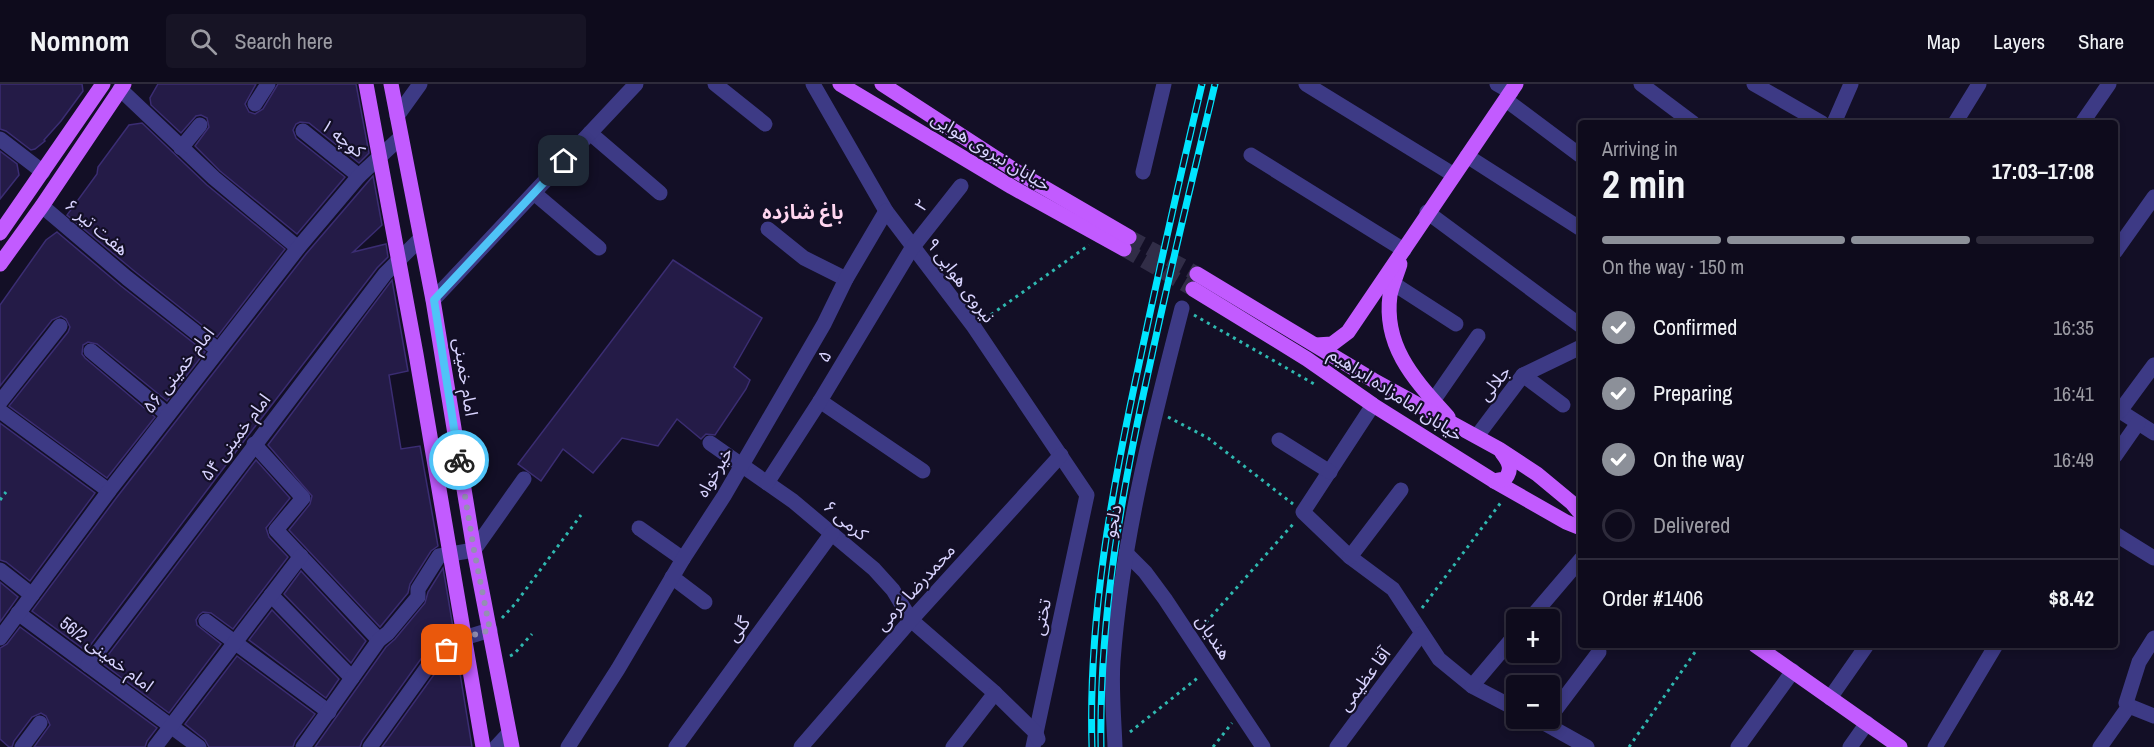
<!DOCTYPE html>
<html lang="en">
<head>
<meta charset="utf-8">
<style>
  body { margin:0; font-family:"Archivo Narrow","Noto Sans Arabic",sans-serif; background:#171425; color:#f1f3f6; height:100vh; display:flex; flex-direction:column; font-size:22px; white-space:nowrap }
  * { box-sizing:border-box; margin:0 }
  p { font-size:20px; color:#9b9ba3 }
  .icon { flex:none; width:33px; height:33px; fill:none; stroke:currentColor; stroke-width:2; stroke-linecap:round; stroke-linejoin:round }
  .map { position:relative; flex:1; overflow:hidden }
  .drawer { position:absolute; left:1578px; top:36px; width:540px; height:528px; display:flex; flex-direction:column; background:#0e0b1c; border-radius:6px; box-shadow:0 3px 9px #0003,0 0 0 2px #2e2b3b }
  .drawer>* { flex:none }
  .buttons { position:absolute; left:1506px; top:525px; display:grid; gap:12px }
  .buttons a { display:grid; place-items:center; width:54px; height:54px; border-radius:6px; background:#0e0b1c; box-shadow:0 3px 9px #0003,0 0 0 2px #2e2b3b; font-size:30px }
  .pin { position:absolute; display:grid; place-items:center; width:51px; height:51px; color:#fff; margin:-26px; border-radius:12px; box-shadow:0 3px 9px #0006 }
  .courier { position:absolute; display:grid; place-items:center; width:60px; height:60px; margin:-30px; border:4px solid #4fc3f7; border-radius:50%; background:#fff; color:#222; box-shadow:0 2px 8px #0007 }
  .overview em { font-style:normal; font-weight:700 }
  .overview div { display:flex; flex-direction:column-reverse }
  .overview { display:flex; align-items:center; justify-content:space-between; height:102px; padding:0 24px }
  h1 { font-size:39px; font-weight:700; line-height:45px }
  .bar { display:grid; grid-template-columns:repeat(4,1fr); gap:9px 6px; align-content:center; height:72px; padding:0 24px }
  .bar i { height:8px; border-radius:4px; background:#2e2b3b }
  .bar .active { background:#8c9099 }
  .bar p { grid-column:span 4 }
  .line { display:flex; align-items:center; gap:15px; padding:0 24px; border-top:2px solid #2e2b3b }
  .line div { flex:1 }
  ol { padding:0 24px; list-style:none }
  li { display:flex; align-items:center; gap:18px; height:66px }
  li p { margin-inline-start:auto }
  li .icon { padding:6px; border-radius:50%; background:#8c9099; color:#fff; stroke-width:4 }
  li:last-child { color:#9b9ba3 }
  li i { width:33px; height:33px; border:3px solid #2e2b3b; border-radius:50% }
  header { display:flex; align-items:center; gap:36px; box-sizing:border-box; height:84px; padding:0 30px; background:#0e0b1c; border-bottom:2px solid #2e2b3b }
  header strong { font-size:28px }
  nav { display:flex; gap:33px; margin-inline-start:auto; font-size:21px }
  .search { width:420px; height:54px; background:#171425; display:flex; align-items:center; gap:15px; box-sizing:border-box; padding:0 21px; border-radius:6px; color:#9b9ba3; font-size:22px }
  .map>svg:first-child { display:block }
</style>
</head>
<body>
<header>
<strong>Nomnom</strong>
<div class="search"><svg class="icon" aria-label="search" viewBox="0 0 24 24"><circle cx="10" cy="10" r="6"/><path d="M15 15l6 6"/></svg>Search here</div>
<nav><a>Map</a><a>Layers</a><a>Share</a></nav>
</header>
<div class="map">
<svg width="2154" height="663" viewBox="0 0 2154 663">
  <rect width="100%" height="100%" fill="#130f26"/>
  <!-- building -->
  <g fill="#241b47" stroke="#3b2d73" stroke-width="1.5">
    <path d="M 0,0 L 82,0 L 83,7 L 61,37 L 44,56 L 45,57 L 35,65 L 31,66 L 6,47 L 0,45 Z"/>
    <path d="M 158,0 L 256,0 L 245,20 L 249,28 L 255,30 L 263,25 L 278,0 L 356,0 L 369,69 L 359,79 L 309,39 L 300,38 L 296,40 L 293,46 L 296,54 L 345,93 L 297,150 L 220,87 L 195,62 L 209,43 L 207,34 L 201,31 L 196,32 L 181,49 L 151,21 L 150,14 Z"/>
    <path d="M 142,39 L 207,101 L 285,165 L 217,253 L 133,186 L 67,131 L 97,90 L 98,83 L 129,41 Z"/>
    <path d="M 0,67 L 17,80 L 19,91 L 0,115 Z"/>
    <path d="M 373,92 L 382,141 L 353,168 L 386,160 L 388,173 L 377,184 L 247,353 L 86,567 L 32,527 L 117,413 L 306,170 Z"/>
    <path d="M 57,148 L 121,202 L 205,268 L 167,317 L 97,260 L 88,258 L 83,261 L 82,270 L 85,274 L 155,333 L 107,394 L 9,322 L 68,248 L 70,243 L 66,235 L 61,232 L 52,236 L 0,302 L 0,221 L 46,156 Z"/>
    <path d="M 673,176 L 762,234 L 734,283 L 750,296 L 746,305 L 715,351 L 706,350 L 701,355 L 677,335 L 658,362 L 622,354 L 593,389 L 563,365 L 541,397 L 518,380 Z"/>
    <path d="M 392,196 L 408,287 L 389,291 L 401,365 L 420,362 L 438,462 L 431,467 L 410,500 L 408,509 L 380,543 L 289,446 L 310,420 L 312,412 L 268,361 Z"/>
    <path d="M 0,339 L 95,409 L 30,497 L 6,478 L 0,476 Z"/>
    <path d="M 256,376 L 290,414 L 266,444 L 269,453 L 288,473 L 233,545 L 211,529 L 203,528 L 199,531 L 196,536 L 197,541 L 221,560 L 169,629 L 102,579 Z"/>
    <path d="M 443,484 L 454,549 L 423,572 L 362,657 L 360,663 L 315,663 L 386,563 L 395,555 L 425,519 L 428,508 Z"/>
    <path d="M 301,487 L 366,557 L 351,579 L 284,510 Z"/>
    <path d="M 0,498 L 18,513 L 0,538 Z"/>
    <path d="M 272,526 L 339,595 L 326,614 L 249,556 Z"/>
    <path d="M 20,543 L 157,644 L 147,657 L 145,663 L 34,663 L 50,641 L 46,632 L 41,629 L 32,633 L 14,657 L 12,663 L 9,663 L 0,655 L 0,564 L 7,560 Z"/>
    <path d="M 457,571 L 472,663 L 382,663 L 438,585 Z"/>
    <path d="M 237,572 L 315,630 L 295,657 L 293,663 L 209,663 L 205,656 L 185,640 Z"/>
  </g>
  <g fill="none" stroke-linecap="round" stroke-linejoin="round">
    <!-- major-tunnel -->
    <g stroke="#312d47" stroke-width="15" stroke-dasharray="15 8" stroke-linecap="butt">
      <path d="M 1129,153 L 1197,190"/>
      <path d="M 1124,165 L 1193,205"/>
    </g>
    <!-- path -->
    <g stroke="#2fb8b0" stroke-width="3" stroke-dasharray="3 4.5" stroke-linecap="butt">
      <path d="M 1194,231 L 1316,301"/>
      <path d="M 985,235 L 1089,161"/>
      <path d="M 1168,333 L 1208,354 L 1293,420"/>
      <path d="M 0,416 L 6,408"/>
      <path d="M 1422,524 L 1502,417"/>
      <path d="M 502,534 L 515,520 L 581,431"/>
      <path d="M 1201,544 L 1294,439"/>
      <path d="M 510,572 L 514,570 L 532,550"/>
      <path d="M 1130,648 L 1200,592"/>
      <path d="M 1213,663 L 1232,639"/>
      <path d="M 1629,663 L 1700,561"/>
    </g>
    <!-- minor -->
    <g stroke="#3d3a85" stroke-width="15">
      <path d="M 715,0 L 765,40"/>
      <path d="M 813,0 L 886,127 L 974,243 L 1087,411 L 1033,663"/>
      <path d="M 1306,0 L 1454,91"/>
      <path d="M 1497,0 L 1511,8"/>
      <path d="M 1641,0 L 1693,39"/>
      <path d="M 1754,0 L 1822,39"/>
      <path d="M 120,5 L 214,94 L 298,164"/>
      <path d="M 1506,16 L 1581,72"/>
      <path d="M 255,20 L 268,0"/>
      <path d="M 397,32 L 420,0"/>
      <path d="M 1834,39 L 1851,0"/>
      <path d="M 1955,39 L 1979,0"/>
      <path d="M 2082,39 L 2109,0"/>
      <path d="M 303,47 L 359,92"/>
      <path d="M 590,49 L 660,109"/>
      <path d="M 0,55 L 43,88"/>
      <path d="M 181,64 L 200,41"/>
      <path d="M 1251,71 L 1404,166"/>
      <path d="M 1467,72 L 1581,145"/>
      <path d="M 1143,88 L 1164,0"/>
      <path d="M 534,109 L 599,164"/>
      <path d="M 42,122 L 127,194 L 218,266"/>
      <path d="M 1427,128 L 1581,242"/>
      <path d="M 768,145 L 804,174 L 846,195"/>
      <path d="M 2115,168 L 2154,113"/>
      <path d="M 1394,200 L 1456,240"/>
      <path d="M 433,216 L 636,0"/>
      <path d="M 91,267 L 168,331"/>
      <path d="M 1523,291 L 1563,321"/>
      <path d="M 820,317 L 923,387"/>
      <path d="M 1433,317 L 1478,252"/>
      <path d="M 0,318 L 60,242"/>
      <path d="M 1373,321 L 1303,428 L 1350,473 L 1393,505 L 1439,575 L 1472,602 L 1516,625"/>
      <path d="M 2115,324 L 2154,349"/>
      <path d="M 0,327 L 109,407"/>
      <path d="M 2120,327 L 2154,281"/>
      <path d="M 1477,352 L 1523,291 L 1581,263"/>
      <path d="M 1279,356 L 1330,388"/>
      <path d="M 710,359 L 793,417 L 874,485 L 893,506 L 911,536 L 995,609 L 1036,649 L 1038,655"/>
      <path d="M 254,360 L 303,414 L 276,446 L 379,556"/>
      <path d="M 2115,372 L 2138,339"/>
      <path d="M 767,399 L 820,317 L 912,164 L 961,102"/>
      <path d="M 639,444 L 683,475"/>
      <path d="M 2115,450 L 2154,474"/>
      <path d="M 1126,469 L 1145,488 L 1165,515 L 1263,663"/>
      <path d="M 1350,473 L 1401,406"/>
      <path d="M 0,486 L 32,511"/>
      <path d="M 672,493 L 705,518"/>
      <path d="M 271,511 L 352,594"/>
      <path d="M 18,529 L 199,663"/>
      <path d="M 1529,536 L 1581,475"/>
      <path d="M 206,537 L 329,628"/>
      <path d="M 0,554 L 109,407 L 298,164 L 359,92 L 401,53"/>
      <path d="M 88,581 L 385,190 L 420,155"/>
      <path d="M 1472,602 L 1516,550"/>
      <path d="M 1830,614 L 1867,561"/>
      <path d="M 2129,622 L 2154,632"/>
      <path d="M 1550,633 L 1599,568"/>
      <path d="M 1535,634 L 1587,663"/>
      <path d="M 22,663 L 40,639"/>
      <path d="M 155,663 L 301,472"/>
      <path d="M 303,663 L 379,556 L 388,549 L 418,513 L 418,505 L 439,472 L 474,466 L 524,395"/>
      <path d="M 370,663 L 431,578 L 464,554 L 490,546"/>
      <path d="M 496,663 L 509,649"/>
      <path d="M 568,663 L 618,585 L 683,475 L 724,412 L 824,240 L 846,195 L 886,127"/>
      <path d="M 676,663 L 832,449"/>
      <path d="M 801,663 L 911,536 L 1061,371"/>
      <path d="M 953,663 L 995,609"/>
      <path d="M 1115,663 C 1114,635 1111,605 1113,577 C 1122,457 1152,340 1182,224"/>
      <path d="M 1337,663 L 1421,550"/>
      <path d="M 1738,663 L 1793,587"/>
      <path d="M 1850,663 L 1867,639"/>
      <path d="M 1935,663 L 1996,561"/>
      <path d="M 2100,663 L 2129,622 L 2126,619 L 2139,578 L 2154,554"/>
    </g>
    <!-- major -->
    <g stroke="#c25bff" stroke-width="15">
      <path d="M 366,0 L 416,270 L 483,663"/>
      <path d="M 391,0 L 433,216 L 474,466 L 512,663"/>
      <path d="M 840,0 L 1012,103 L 1124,165"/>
      <path d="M 882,0 L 1019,89 L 1129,153"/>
      <path d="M 0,149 L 103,0"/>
      <path d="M 0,180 L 42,122 L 124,0"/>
      <path d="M 1400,180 C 1397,190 1392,201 1390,211 C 1383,264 1416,297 1448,333"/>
      <path d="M 1197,190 L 1373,296 L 1499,365 L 1537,390 L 1572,419 L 1581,430"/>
      <path d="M 1193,205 L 1307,275 L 1373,321 L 1494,397 L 1566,438 L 1581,444"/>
      <path d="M 1316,261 L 1332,260 L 1348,248 L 1516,0"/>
      <path d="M 1494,397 L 1505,395 C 1513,385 1509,378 1502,369"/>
      <path d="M 1755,561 L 1900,663"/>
    </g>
    <defs>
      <g id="rail">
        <path d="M 1092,663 C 1088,534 1112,405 1139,280 C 1159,186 1180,93 1202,0"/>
        <path d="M 1101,663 C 1099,534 1122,405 1150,280 C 1170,186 1193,93 1215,0"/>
      </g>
    </defs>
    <!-- rail casing -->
    <use href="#rail" stroke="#00e5ff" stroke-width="7"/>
    <!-- rail -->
    <use href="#rail" stroke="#130f26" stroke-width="4.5" stroke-dasharray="14" stroke-linecap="butt"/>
  </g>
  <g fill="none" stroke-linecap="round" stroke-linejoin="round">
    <!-- done -->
    <path stroke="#948fb3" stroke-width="6" stroke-dasharray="0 10.8" d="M 447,566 L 464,554 L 490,546 L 474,466 L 459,376"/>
    <!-- route -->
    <path stroke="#4fc3f7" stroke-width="8" d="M 459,376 L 434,216 L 564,77"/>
  </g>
  <g text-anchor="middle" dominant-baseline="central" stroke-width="4.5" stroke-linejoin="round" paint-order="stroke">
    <!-- street labels -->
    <g font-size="18" fill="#d9d4ff" stroke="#130f26">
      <text transform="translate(343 54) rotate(38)">کوچه ۱</text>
      <text transform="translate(991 67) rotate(31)">خیابان نیروی هوایی</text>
      <text transform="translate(921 121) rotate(-52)">۲</text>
      <text transform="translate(97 143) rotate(40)">هفت تیر ۶</text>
      <text transform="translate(961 196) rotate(53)">نیروی هوایی ۹</text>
      <text transform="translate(824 272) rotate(-59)">۵</text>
      <text transform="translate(178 286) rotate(-52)">امام خمینی ۵۶</text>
      <text transform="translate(466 293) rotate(81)">امام خمینی</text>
      <text transform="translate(1494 299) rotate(-51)">جلالی</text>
      <text transform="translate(1396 310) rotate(33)">خیابان امامزاده ابراهیم</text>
      <text transform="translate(235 353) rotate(-53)">امام خمینی ۵۴</text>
      <text transform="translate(714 388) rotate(-60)">خیرخواه</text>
      <text transform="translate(846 436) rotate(40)">کرمی ۶</text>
      <text transform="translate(1112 437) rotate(-78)">دلجو</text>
      <text transform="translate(915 503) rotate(-48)">محمدرضا کرمی</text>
      <text transform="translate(1041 533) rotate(-78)">تختی</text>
      <text transform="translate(738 545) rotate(-54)">گلی</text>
      <text transform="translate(1214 553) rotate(57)">هندیان</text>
      <text transform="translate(107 570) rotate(37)">امام خمینی 56/2</text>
      <text transform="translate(1364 595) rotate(-53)">آقا عظیمی</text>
    </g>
    <!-- neighbourhood labels -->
    <g font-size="20" font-weight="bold" fill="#ffd6f0" stroke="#130f26">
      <text x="803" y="127">باغ شازده</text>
    </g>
  </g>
</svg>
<div class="buttons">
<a>+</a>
<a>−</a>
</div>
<div class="pin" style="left:447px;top:566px;background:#ea580c"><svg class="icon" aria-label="bag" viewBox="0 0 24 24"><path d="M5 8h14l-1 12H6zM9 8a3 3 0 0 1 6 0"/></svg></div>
<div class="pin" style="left:564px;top:77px;background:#1f2937"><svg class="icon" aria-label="home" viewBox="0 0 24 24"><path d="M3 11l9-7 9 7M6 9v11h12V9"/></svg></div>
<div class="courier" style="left:459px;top:376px"><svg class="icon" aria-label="bike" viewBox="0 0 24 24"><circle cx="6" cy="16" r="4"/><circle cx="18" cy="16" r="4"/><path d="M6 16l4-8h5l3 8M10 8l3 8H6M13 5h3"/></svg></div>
<section class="drawer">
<div class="overview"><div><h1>2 min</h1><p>Arriving in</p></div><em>17:03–17:08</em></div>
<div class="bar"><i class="active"></i><i class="active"></i><i class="active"></i><i></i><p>On the way · 150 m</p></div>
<ol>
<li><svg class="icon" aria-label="check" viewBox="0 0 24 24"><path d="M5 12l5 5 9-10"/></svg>Confirmed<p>16:35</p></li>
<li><svg class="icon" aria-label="check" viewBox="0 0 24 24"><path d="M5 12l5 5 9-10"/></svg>Preparing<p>16:41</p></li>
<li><svg class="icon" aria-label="check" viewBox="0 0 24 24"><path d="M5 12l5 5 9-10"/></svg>On the way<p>16:49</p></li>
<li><i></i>Delivered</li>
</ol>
<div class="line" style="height:78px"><div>Order #1406</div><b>$8.42</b></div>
</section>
</div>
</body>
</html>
